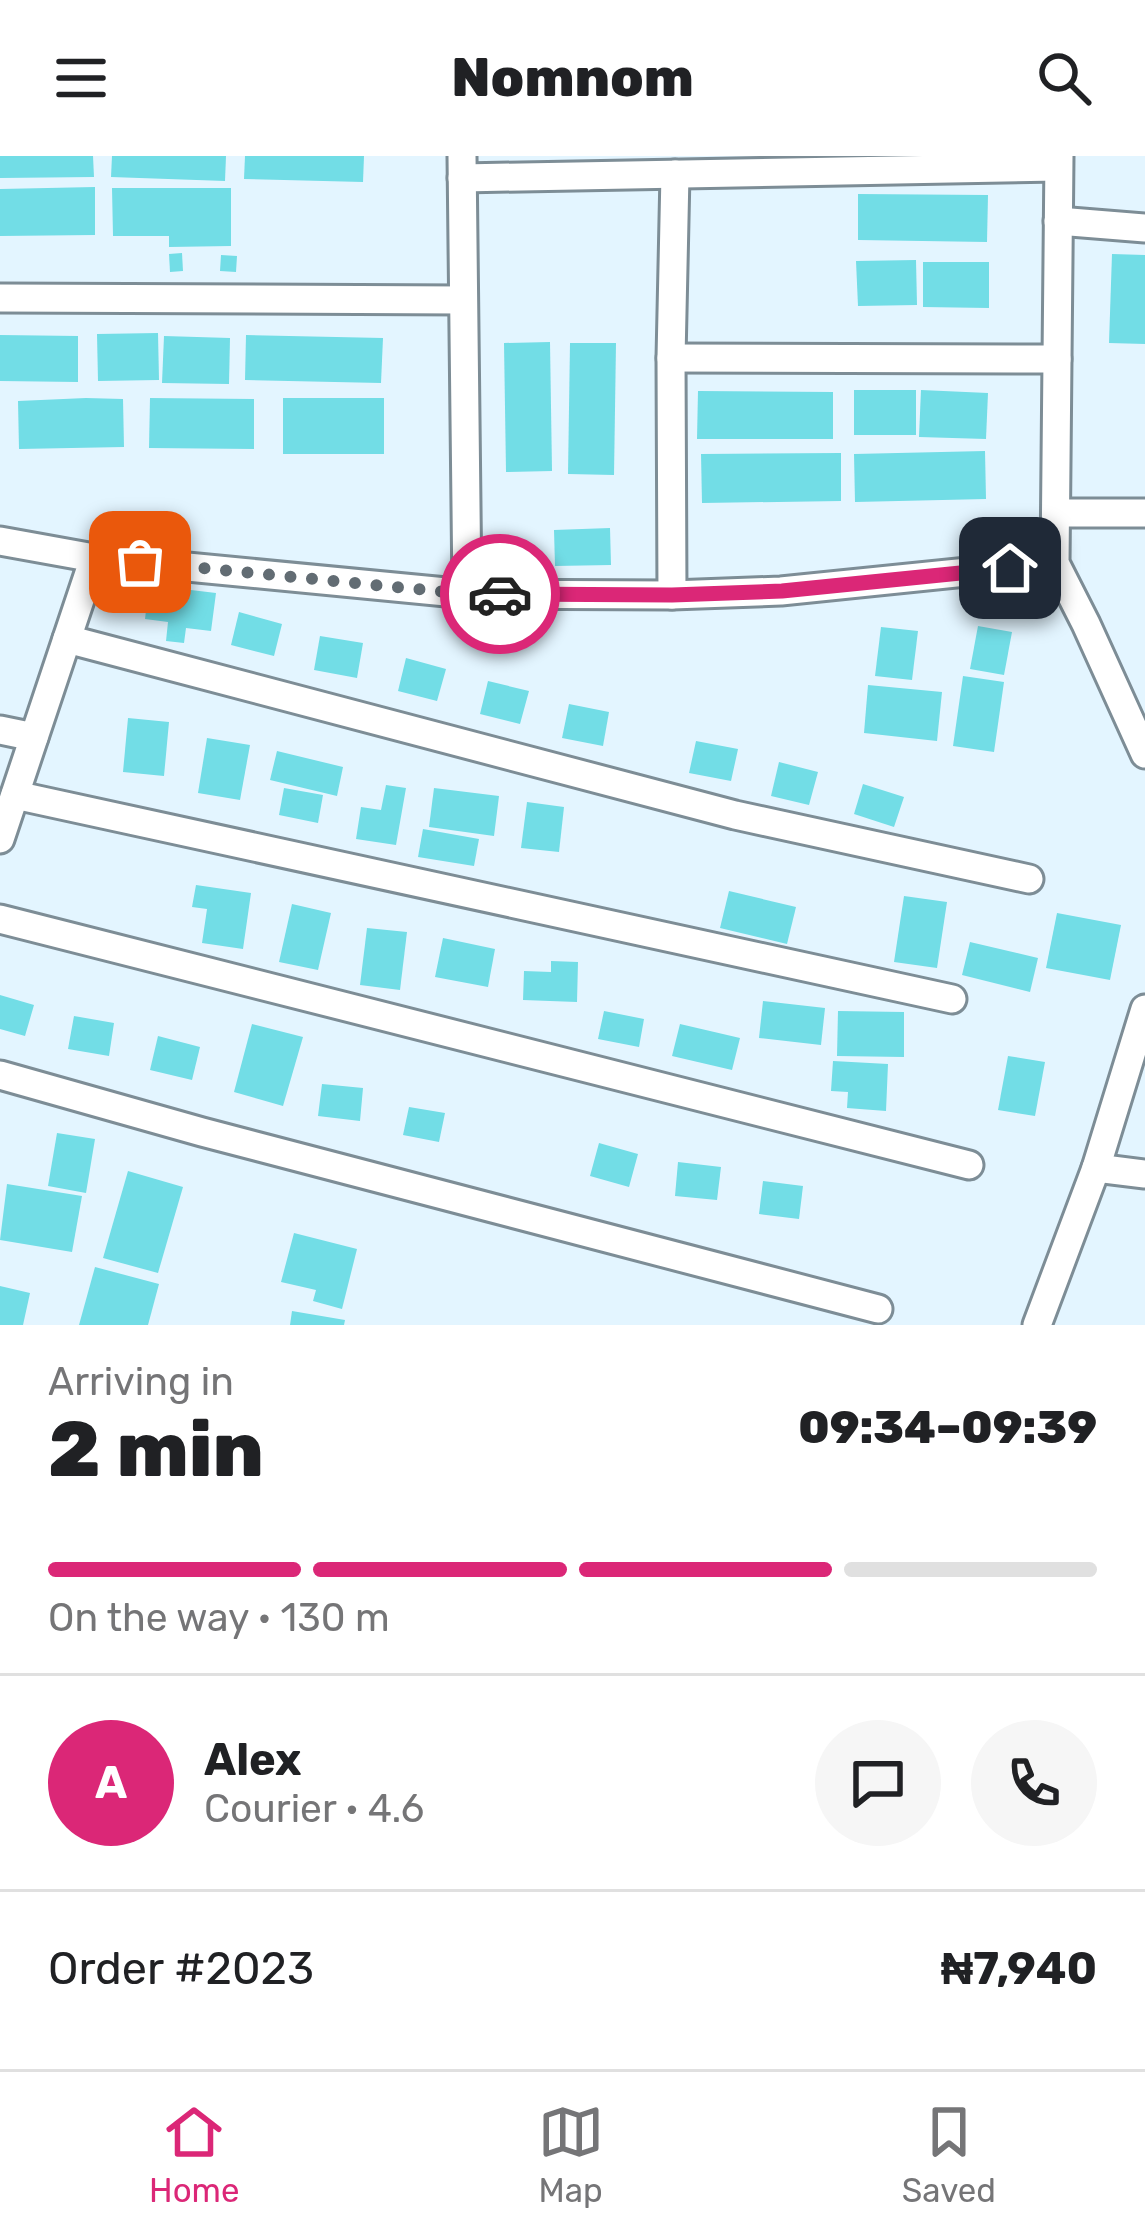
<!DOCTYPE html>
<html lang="en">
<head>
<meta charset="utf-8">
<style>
  body { margin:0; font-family:Rubik,sans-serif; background:#f6f6f6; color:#202124; height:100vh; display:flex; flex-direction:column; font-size:45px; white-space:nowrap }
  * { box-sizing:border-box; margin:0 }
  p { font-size:39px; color:#757577 }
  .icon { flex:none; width:66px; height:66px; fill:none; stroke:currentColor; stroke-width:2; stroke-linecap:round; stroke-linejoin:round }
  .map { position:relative; height:1169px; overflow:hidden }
  .panel { display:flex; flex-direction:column; background:#fff; flex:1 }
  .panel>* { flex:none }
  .pin { position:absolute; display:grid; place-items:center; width:102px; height:102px; color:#fff; margin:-51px; border-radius:24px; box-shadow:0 6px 18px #0006 }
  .courier { position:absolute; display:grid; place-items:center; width:120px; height:120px; margin:-60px; border:9px solid #db2777; border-radius:50%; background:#fff; color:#222; box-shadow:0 3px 15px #0007 }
  .summary em { font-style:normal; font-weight:800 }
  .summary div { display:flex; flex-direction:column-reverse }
  .summary { display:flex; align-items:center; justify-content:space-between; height:204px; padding:0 48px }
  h1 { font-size:78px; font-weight:800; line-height:90px }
  .bar { display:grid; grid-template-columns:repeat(4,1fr); gap:18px 12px; align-content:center; height:144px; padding:0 48px }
  .bar i { height:15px; border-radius:9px; background:#e0e0e0 }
  .bar .selected { background:#db2777 }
  .bar p { grid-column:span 4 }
  .line { display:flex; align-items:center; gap:30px; padding:0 48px; border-top:3px solid #e0e0e0 }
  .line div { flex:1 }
  .round { display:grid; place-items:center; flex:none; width:126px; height:126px; border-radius:63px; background:#f6f6f6 }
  header { display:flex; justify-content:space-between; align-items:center; height:156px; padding:0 48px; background:#fff; font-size:54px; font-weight:800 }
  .menu { display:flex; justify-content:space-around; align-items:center; height:168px; border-top:3px solid #e0e0e0; background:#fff; font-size:33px; color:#757577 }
  .menu a { display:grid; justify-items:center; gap:6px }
  .menu .selected { color:#db2777 }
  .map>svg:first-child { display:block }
</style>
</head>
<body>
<header><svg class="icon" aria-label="menu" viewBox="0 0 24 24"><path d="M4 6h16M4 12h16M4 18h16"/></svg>Nomnom<svg class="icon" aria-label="search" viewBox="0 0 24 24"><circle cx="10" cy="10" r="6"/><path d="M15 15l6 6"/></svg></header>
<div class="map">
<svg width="1145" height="1169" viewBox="0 0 1145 1169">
  <rect width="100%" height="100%" fill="#e3f5ff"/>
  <!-- building -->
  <g fill="#72dde6">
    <path d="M 0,0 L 93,0 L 94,21 L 0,22 Z"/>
    <path d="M 112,0 L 226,0 L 225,25 L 111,21 Z"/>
    <path d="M 245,0 L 364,0 L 363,26 L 244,23 Z"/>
    <path d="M 95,31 L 95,79 L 0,80 L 0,33 Z"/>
    <path d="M 112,32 L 231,32 L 231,90 L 169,91 L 169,80 L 113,80 Z"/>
    <path d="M 858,38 L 988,39 L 987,86 L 858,84 Z"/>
    <path d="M 182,97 L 183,115 L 170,116 L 169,98 Z"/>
    <path d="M 1112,98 L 1145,99 L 1145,188 L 1109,187 Z"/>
    <path d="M 221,99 L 237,100 L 236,116 L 220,115 Z"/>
    <path d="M 916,104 L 917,149 L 858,150 L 856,105 Z"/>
    <path d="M 923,106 L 989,106 L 989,152 L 923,151 Z"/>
    <path d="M 158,177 L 159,224 L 98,225 L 97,178 Z"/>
    <path d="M 0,179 L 78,180 L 78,226 L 0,225 Z"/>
    <path d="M 246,179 L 383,182 L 381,227 L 245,224 Z"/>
    <path d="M 164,180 L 230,182 L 229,228 L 162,227 Z"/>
    <path d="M 550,186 L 552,315 L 506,316 L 504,187 Z"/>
    <path d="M 570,187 L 616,187 L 614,319 L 568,318 Z"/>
    <rect x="854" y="234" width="62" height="45"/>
    <path d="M 921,234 L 988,237 L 986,283 L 919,281 Z"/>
    <path d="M 698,235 L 833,236 L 833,283 L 697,283 Z"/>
    <path d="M 86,242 L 123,243 L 124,291 L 19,293 L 18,245 Z"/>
    <path d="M 150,242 L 254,243 L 254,293 L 149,292 Z"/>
    <rect x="283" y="242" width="101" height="56"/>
    <path d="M 985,295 L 986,343 L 855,346 L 854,298 Z"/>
    <path d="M 841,297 L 841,345 L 702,347 L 701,298 Z"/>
    <path d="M 610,372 L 611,409 L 555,410 L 554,374 Z"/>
    <path d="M 149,429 L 216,437 L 211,475 L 186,472 L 184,487 L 166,485 L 168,466 L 145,463 Z"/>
    <path d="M 239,456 L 282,468 L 274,500 L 231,489 Z"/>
    <path d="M 978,470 L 1012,476 L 1004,519 L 970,513 Z"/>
    <path d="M 881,471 L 918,475 L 912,524 L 875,520 Z"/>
    <path d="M 320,480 L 363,487 L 357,522 L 314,514 Z"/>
    <path d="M 406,502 L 446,513 L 437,545 L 398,535 Z"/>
    <path d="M 963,520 L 1004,526 L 994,596 L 953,590 Z"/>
    <path d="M 488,525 L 529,535 L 520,568 L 480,558 Z"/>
    <path d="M 868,529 L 942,536 L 937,585 L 864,577 Z"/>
    <path d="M 569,548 L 609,556 L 603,590 L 562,582 Z"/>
    <path d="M 128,562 L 169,566 L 164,620 L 123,616 Z"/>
    <path d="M 207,582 L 250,589 L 240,644 L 198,637 Z"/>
    <path d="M 696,585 L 738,593 L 731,625 L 689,617 Z"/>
    <path d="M 277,595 L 343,611 L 337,640 L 270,624 Z"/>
    <path d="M 779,606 L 818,616 L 809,649 L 771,640 Z"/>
    <path d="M 863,628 L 904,641 L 894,671 L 854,658 Z"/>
    <path d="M 386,629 L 406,632 L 396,689 L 356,683 L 361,651 L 381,654 Z"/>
    <path d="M 284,632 L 323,639 L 318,667 L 279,659 Z"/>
    <path d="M 434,632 L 499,640 L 494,680 L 429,671 Z"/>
    <path d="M 527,646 L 564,651 L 559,696 L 521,692 Z"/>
    <path d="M 423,673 L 479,683 L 474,710 L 418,701 Z"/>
    <path d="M 196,729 L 251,737 L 243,793 L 202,787 L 207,753 L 192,751 Z"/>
    <path d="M 729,735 L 796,751 L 787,788 L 720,772 Z"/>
    <path d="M 904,740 L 947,746 L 937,812 L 894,806 Z"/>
    <path d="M 292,748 L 331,757 L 318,814 L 279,806 Z"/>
    <path d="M 1057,757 L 1121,769 L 1110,824 L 1046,812 Z"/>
    <path d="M 367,772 L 407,776 L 400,834 L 360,829 Z"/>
    <path d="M 443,782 L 495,793 L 488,831 L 435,821 Z"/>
    <path d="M 970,786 L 1038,802 L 1030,836 L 962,819 Z"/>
    <path d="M 551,805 L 578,806 L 577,846 L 523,844 L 524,815 L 551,816 Z"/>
    <path d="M 0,839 L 34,849 L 25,880 L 0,873 Z"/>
    <path d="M 763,845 L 825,852 L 821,889 L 759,882 Z"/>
    <path d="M 604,855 L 644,863 L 639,891 L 598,883 Z"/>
    <path d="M 838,855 L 904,856 L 904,901 L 837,900 Z"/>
    <path d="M 74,860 L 114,867 L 109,900 L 68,893 Z"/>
    <path d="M 252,868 L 303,881 L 283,950 L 234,936 Z"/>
    <path d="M 680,868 L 740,882 L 732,914 L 672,900 Z"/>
    <path d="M 158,880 L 200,891 L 192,924 L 150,914 Z"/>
    <path d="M 1008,900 L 1045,906 L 1035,960 L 998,954 Z"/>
    <path d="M 833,905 L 888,908 L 886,955 L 847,952 L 848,936 L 831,935 Z"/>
    <path d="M 322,928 L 363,932 L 360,965 L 318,960 Z"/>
    <path d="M 409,951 L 445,957 L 439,986 L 403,979 Z"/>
    <path d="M 57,977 L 95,983 L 86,1037 L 48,1030 Z"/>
    <path d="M 599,987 L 638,998 L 629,1031 L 590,1020 Z"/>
    <path d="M 678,1006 L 721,1011 L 717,1044 L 675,1040 Z"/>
    <path d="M 128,1015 L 183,1031 L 158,1117 L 103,1102 Z"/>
    <path d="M 763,1025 L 803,1030 L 799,1063 L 759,1058 Z"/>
    <path d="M 7,1028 L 82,1040 L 72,1096 L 0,1084 Z"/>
    <path d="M 294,1077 L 357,1093 L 342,1153 L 313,1145 L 316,1134 L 281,1126 Z"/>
    <path d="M 95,1111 L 159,1128 L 148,1169 L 79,1169 Z"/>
    <path d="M 0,1130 L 30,1137 L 23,1169 L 0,1169 Z"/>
    <path d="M 292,1155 L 345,1164 L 344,1169 L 290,1169 Z"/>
  </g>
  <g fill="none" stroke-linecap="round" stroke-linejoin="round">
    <defs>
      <g id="street">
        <path d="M 462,0 L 467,438"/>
        <path d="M 1059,0 L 1055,407 L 1086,468 L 1145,598"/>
        <path d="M 462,22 L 1058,11"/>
        <path d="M 1058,65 L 1145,72"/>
        <path d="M 0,142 L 463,144"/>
        <path d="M 671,202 L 1057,203"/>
        <path d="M 1056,357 L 1145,357"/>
        <path d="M 0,385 L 94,402 L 467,438 L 672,439 L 781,435 L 1055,407"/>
        <path d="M 672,439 L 671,202 L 675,18"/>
        <path d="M 67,483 L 735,659 L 1029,723"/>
        <path d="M 0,574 L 34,581"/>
        <path d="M 15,639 L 952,843"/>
        <path d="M 0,683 L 94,402"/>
        <path d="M 0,763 L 969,1009"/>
        <path d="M 0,919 L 202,976 L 878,1153"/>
        <path d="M 1096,1012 L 1145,1018"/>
        <path d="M 1037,1169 L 1096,1012 L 1145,853"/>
      </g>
    </defs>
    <!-- street casing -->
    <use href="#street" stroke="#7d8d96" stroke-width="33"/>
    <!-- street -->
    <use href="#street" stroke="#fff" stroke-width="27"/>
  </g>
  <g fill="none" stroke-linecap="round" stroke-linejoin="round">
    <!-- done -->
    <path stroke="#626c73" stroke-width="12" stroke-dasharray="0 21.6" d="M 140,406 L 467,438 L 500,438"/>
    <!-- route -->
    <path stroke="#db2777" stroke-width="15" d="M 500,438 L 672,439 L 782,435 L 1010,412"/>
  </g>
</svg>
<div class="pin" style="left:140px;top:406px;background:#ea580c"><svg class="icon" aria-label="bag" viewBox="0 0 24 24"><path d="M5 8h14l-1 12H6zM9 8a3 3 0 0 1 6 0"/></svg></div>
<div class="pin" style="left:1010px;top:412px;background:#1f2937"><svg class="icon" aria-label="home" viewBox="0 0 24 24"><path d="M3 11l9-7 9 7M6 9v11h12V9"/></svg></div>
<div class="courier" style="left:500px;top:438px"><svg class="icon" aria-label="car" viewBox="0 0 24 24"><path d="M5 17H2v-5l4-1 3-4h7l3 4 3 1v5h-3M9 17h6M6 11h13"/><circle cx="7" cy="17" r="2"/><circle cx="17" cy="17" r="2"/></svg></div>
</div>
<section class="panel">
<div class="summary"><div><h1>2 min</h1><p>Arriving in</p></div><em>09:34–09:39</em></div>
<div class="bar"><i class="selected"></i><i class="selected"></i><i class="selected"></i><i></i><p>On the way · 130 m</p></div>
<div class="line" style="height:216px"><b class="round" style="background:#db2777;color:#fff">A</b><div><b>Alex</b><p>Courier · 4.6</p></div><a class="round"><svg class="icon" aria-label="chat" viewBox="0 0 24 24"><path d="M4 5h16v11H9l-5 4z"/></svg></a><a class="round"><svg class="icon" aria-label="phone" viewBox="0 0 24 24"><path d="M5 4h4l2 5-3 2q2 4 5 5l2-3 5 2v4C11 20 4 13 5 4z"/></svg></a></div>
<div class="line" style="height:156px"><div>Order #2023</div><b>₦7,940</b></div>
</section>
<nav class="menu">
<a class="selected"><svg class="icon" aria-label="home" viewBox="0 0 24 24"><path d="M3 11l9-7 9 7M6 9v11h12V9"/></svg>Home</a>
<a><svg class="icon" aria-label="map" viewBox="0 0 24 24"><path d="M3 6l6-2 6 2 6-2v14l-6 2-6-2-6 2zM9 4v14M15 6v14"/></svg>Map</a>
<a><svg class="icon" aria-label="saved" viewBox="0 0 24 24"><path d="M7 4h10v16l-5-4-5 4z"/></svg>Saved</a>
</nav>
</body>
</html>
